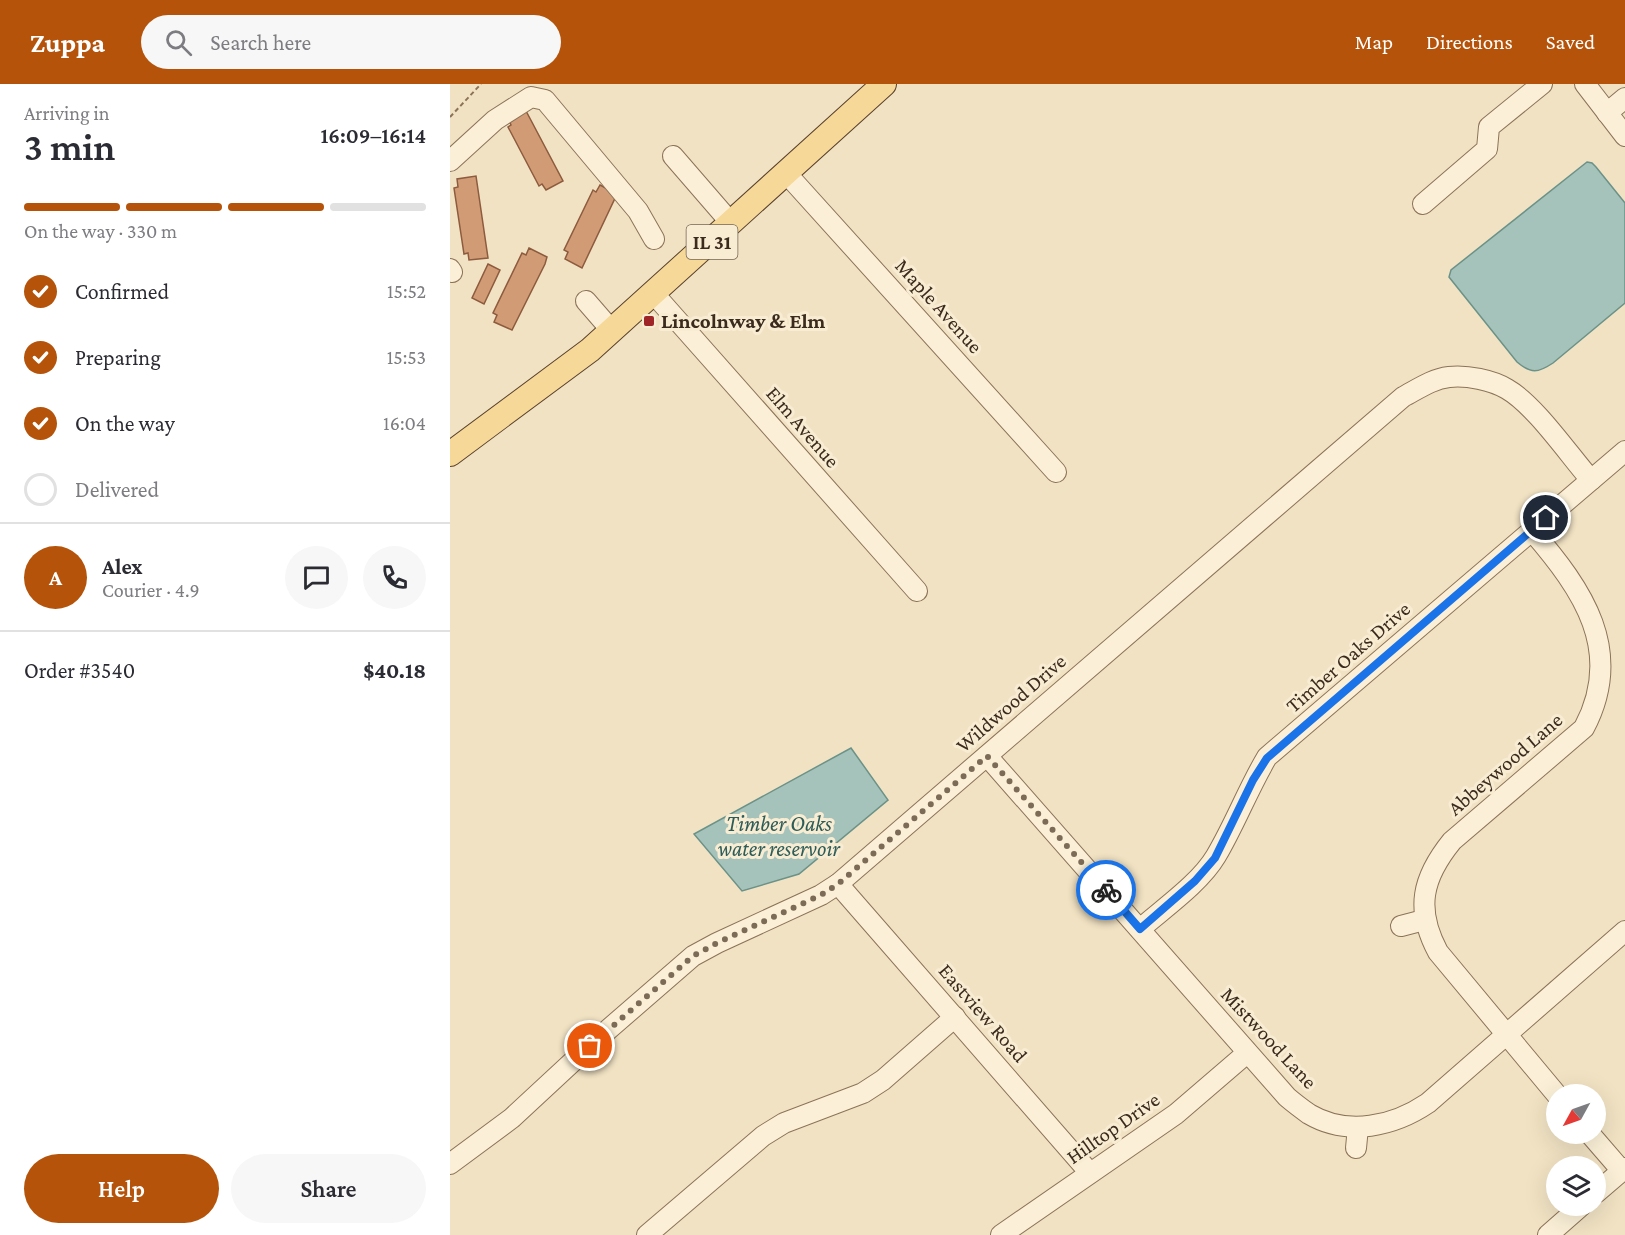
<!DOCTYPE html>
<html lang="en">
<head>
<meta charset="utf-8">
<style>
  body { margin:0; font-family:"Crimson Pro",serif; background:#f7f7f7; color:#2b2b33; height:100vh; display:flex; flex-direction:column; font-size:22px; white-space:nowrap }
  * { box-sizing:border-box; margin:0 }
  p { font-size:20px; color:#7c7c81 }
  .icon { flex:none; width:33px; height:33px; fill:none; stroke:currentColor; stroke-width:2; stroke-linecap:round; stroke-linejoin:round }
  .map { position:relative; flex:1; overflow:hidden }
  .panel { display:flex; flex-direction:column; background:#fff; width:450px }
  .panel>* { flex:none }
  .needle { width:39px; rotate:230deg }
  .buttons { position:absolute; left:1096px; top:1000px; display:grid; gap:12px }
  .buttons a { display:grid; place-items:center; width:60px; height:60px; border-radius:50%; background:#fff; box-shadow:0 6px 24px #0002; font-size:30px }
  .pin { position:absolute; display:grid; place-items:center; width:51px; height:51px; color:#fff; margin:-26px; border:3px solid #fff; border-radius:50%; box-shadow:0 2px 6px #0007 }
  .courier { position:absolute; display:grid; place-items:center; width:60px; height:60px; margin:-30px; border:4px solid #1a73e8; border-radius:50%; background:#fff; color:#222; box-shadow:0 2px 8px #0007 }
  .head em { font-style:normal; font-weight:600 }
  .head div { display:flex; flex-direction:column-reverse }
  .head { display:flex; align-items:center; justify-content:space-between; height:102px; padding:0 24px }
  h1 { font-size:39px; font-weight:600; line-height:45px }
  .bar { display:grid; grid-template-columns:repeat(4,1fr); gap:9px 6px; align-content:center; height:72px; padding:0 24px }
  .bar i { height:8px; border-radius:4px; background:#e1e1e2 }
  .bar .on { background:#b45309 }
  .bar p { grid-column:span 4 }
  .line { display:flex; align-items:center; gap:15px; padding:0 24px; border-top:2px solid #e1e1e2 }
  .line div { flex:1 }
  .round { display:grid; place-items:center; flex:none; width:63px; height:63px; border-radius:32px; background:#f7f7f7 }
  ol { padding:0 24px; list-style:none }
  li { display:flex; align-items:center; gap:18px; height:66px }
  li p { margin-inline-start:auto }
  li .icon { padding:6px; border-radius:50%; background:#b45309; color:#fff; stroke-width:4 }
  li:last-child { color:#7c7c81 }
  li i { width:33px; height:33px; border:3px solid #e1e1e2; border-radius:50% }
  .button { display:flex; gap:12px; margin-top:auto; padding:12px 24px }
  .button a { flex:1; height:69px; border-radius:36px; background:#b45309; color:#fff; font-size:24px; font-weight:600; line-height:69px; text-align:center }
  .button a+a { background:#f7f7f7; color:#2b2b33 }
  header { display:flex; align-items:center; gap:36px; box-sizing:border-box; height:84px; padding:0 30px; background:#b45309; color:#fff }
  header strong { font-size:28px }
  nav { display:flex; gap:33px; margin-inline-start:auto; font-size:21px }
  .search { width:420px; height:54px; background:#f7f7f7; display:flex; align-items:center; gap:15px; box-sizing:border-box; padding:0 21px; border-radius:33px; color:#7c7c81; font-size:22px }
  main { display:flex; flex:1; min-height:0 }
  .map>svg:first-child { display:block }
</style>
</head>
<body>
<header>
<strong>Zuppa</strong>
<div class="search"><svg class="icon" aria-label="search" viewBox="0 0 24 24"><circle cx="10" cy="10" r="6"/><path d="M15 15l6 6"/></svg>Search here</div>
<nav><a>Map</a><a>Directions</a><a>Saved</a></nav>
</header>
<main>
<section class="panel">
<div class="head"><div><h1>3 min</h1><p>Arriving in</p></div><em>16:09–16:14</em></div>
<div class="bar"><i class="on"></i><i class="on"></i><i class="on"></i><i></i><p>On the way · 330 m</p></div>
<ol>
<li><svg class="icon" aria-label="check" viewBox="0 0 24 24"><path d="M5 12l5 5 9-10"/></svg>Confirmed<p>15:52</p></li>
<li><svg class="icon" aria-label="check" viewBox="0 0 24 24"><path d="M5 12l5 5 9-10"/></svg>Preparing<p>15:53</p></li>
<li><svg class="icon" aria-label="check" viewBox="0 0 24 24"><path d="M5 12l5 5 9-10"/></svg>On the way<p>16:04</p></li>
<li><i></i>Delivered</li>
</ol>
<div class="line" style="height:108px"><b class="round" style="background:#b45309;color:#fff">A</b><div><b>Alex</b><p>Courier · 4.9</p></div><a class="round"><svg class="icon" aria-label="chat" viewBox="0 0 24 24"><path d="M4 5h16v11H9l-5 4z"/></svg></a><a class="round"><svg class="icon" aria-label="phone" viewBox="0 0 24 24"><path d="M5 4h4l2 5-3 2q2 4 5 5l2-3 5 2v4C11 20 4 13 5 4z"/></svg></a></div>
<div class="line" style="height:78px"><div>Order #3540</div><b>$40.18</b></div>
<div class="button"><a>Help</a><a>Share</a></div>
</section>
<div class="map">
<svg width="1175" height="1151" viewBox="0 0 1175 1151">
  <rect width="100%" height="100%" fill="#f1e2c3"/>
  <!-- water -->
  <g fill="#a5c3ba" stroke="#6b9288" stroke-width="1.5">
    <path d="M 1137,78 L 1142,79 L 1146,83 L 1175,119 L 1175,219 L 1103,279 C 1088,289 1081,290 1067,278 L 999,193 L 1001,186 Z"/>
    <path d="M 401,664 L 438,716 L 349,790 L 292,807 L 244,750 Z"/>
  </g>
  <!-- building -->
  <g fill="#d19b76" stroke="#8d5b3d" stroke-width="1.5">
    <path d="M 75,25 L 113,97 L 96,106 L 92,100 L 89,102 L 58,43 L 61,41 L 58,34 Z"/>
    <path d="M 26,92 L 38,174 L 19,176 L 18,169 L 14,170 L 4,104 L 8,103 L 7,95 Z"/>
    <path d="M 150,101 L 167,110 L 132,184 L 115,175 L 118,168 L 114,166 L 143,106 L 146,108 Z"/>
    <path d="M 79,164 L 97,173 L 95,180 L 62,246 L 44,238 L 47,231 L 43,229 L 72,169 L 76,171 Z"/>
    <path d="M 38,180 L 50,186 L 34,220 L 22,214 Z"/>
  </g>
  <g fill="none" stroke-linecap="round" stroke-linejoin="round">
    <defs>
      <g id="minor">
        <path d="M 1135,0 L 1175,52"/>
        <path d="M 1157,29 L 1175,14"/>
        <path d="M 223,72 L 281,139"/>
        <path d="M 0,77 L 45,36 L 81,13 L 95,16 L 188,127 L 204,155"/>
        <path d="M 336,89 L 606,388"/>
        <path d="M 973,120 L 1037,65 L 1039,43 L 1092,0"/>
        <path d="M 0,185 L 2,188"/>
        <path d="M 204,210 L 467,507"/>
        <path d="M 136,217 L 162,247"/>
        <path d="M 1082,447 C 1133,506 1175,567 1134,644 L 1002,757 C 972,794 965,825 988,868 L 1107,1011"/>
        <path d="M 537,672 L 837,1013 C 844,1019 852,1025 859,1030 C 898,1053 944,1042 978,1019 L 1175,847"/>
        <path d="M 388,800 L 640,1089"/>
        <path d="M 951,842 L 974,836"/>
        <path d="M 690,845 C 714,824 750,799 766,772 C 785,740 798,705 817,673 L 1175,367"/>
        <path d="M 1140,1050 L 1172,1087"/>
        <path d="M 906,1064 L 908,1043"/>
        <path d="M 0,1080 L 62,1034 L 145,957 L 243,872 L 267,859 L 371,811 L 388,800 L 953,313 C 968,305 982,295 999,293 C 1017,291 1042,296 1057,305 C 1085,321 1119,371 1141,396"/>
        <path d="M 1146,1109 L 1175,1084"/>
        <path d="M 197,1151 L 313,1052 L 334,1039 L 413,1009 L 433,996 L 505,933"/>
        <path d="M 551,1151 L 726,1030 L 797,969"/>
        <path d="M 1098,1151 L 1131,1122"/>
      </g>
      <path id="major" d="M 0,370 L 140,266 L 434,0"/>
    </defs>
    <!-- minor casing -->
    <use href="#minor" stroke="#8c7358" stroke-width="22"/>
    <!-- major casing -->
    <use href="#major" stroke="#5a412d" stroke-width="26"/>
    <!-- path -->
    <path stroke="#8c7358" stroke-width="2" stroke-dasharray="4.5 3" stroke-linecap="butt" d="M 0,33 L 31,0"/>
    <!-- minor -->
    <use href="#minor" stroke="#fbf0d7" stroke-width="20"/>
    <!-- major -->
    <use href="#major" stroke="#f6d898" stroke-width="24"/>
  </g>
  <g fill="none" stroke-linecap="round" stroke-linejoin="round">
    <!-- done -->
    <path stroke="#7b6b57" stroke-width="6" stroke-dasharray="0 10.8" d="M 140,962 L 243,872 L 267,859 L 371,811 L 388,800 L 537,672 L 656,806"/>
    <!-- route -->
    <path stroke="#1a73e8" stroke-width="8" d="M 656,806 L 690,845 L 745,797 L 765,774 L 803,696 L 817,674 L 1096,434"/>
  </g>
  <!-- markers -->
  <rect fill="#9f2427" stroke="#f8ecd3" stroke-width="2" x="193" y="231" width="12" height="12" rx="3"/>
  <g text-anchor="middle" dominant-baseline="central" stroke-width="6" stroke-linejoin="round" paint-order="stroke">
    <!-- shield labels -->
    <rect fill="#f8ecd3" stroke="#746554" stroke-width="1.5" x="236.5" y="141" width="51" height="34" rx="4.5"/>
    <g font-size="20" font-weight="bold" fill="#3b2b1d">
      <text x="262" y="158">IL 31</text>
    </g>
    <!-- street labels -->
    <g font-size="21" fill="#3b2b1d" stroke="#f8ecd3">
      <text transform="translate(489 222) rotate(48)">Maple Avenue</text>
      <text transform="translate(353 343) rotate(49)">Elm Avenue</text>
      <text transform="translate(898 573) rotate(-41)">Timber Oaks Drive</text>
      <text transform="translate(561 619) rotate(-41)">Wildwood Drive</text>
      <text transform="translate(1055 680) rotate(-41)">Abbeywood Lane</text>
      <text transform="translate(533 929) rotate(49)">Eastview Road</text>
      <text transform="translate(819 954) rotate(47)">Mistwood Lane</text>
      <text transform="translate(663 1044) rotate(-35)">Hilltop Drive</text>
    </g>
    <!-- poi labels -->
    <g font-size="21" font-weight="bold" fill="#3b2b1d" stroke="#f8ecd3" text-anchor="start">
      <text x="211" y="237">Lincolnway &amp; Elm</text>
    </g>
    <!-- water labels -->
    <g font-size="22" font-style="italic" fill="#2c5c58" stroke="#f8ecd3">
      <text x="329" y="739">Timber Oaks<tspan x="329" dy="25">water reservoir</tspan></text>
    </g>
  </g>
</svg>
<div class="buttons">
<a><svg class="needle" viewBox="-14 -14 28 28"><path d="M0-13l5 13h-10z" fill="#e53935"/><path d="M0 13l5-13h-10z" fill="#7c7c81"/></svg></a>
<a><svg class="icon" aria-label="layers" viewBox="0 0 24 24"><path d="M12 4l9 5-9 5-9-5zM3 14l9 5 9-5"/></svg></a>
</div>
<div class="pin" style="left:140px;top:962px;background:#ea580c"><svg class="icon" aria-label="bag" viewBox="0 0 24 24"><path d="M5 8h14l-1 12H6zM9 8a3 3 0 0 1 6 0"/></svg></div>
<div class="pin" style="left:1096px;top:434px;background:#1f2937"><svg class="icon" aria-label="home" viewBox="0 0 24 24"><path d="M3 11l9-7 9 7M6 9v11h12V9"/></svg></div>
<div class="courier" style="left:656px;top:806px"><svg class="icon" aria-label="bike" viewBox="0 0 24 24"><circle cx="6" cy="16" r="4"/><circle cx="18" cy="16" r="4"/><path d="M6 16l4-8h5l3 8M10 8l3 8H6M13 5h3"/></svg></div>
</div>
</main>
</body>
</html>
